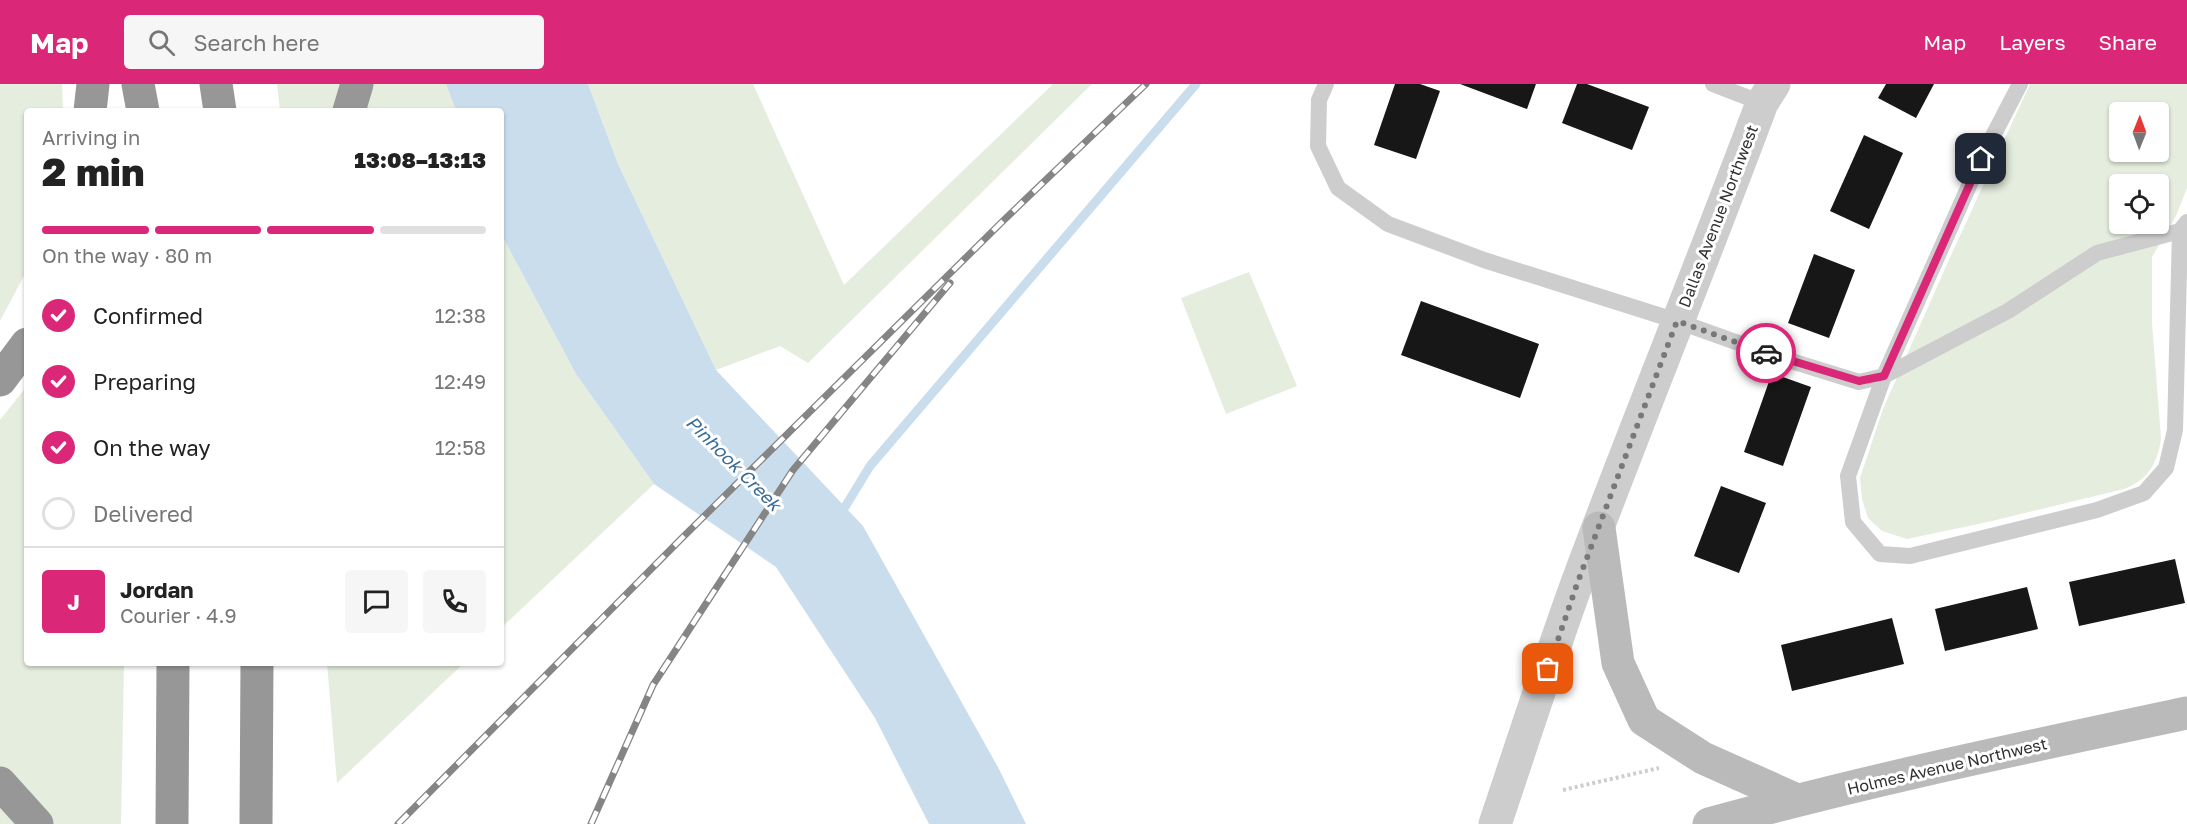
<!DOCTYPE html>
<html lang="en">
<head>
<meta charset="utf-8">
<style>
  body { margin:0; font-family:"Golos Text",sans-serif; background:#f6f6f6; color:#222; height:100vh; display:flex; flex-direction:column; font-size:22px; white-space:nowrap }
  * { box-sizing:border-box; margin:0 }
  p { font-size:20px; color:#767676 }
  .icon { flex:none; width:33px; height:33px; fill:none; stroke:currentColor; stroke-width:2; stroke-linecap:round; stroke-linejoin:round }
  .map { position:relative; flex:1; overflow:hidden }
  .sheet { position:absolute; left:24px; top:24px; width:480px; height:558px; display:flex; flex-direction:column; background:#fff; border-radius:6px; box-shadow:0 2px 4px #0004 }
  .sheet>* { flex:none }
  .needle { width:39px; rotate:1deg }
  .buttons { position:absolute; left:2109px; top:18px; display:grid; gap:12px }
  .buttons a { display:grid; place-items:center; width:60px; height:60px; border-radius:6px; background:#fff; box-shadow:0 2px 4px #0004; font-size:30px }
  .pin { position:absolute; display:grid; place-items:center; width:51px; height:51px; color:#fff; margin:-26px; border-radius:12px; box-shadow:0 3px 9px #0006 }
  .courier { position:absolute; display:grid; place-items:center; width:60px; height:60px; margin:-30px; border:4px solid #db2777; border-radius:50%; background:#fff; color:#222; box-shadow:0 2px 8px #0007 }
  .headline em { font-style:normal; font-weight:800 }
  .headline div { display:flex; flex-direction:column-reverse }
  .headline { display:flex; align-items:center; justify-content:space-between; height:102px; padding:0 18px }
  h1 { font-size:39px; font-weight:800; line-height:45px }
  .bar { display:grid; grid-template-columns:repeat(4,1fr); gap:9px 6px; align-content:center; height:72px; padding:0 18px }
  .bar i { height:8px; border-radius:4px; background:#e0e0e0 }
  .bar .on { background:#db2777 }
  .bar p { grid-column:span 4 }
  .line { display:flex; align-items:center; gap:15px; padding:0 18px; border-top:2px solid #e0e0e0 }
  .line div { flex:1 }
  .round { display:grid; place-items:center; flex:none; width:63px; height:63px; border-radius:6px; background:#f6f6f6 }
  ol { padding:0 18px; list-style:none }
  li { display:flex; align-items:center; gap:18px; height:66px }
  li p { margin-inline-start:auto }
  li .icon { padding:6px; border-radius:50%; background:#db2777; color:#fff; stroke-width:4 }
  li:last-child { color:#767676 }
  li i { width:33px; height:33px; border:3px solid #e0e0e0; border-radius:50% }
  header { display:flex; align-items:center; gap:36px; box-sizing:border-box; height:84px; padding:0 30px; background:#db2777; color:#fff }
  header strong { font-size:28px }
  nav { display:flex; gap:33px; margin-inline-start:auto; font-size:21px }
  .search { width:420px; height:54px; background:#f6f6f6; display:flex; align-items:center; gap:15px; box-sizing:border-box; padding:0 21px; border-radius:6px; color:#767676; font-size:22px }
  .map>svg:first-child { display:block }
</style>
</head>
<body>
<header>
<strong>Map</strong>
<div class="search"><svg class="icon" aria-label="search" viewBox="0 0 24 24"><circle cx="10" cy="10" r="6"/><path d="M15 15l6 6"/></svg>Search here</div>
<nav><a>Map</a><a>Layers</a><a>Share</a></nav>
</header>
<div class="map">
<svg width="2187" height="740" viewBox="0 0 2187 740">
  <rect width="100%" height="100%" fill="#fff"/>
  <!-- green -->
  <g fill="#e5edde" fill-rule="evenodd">
    <path d="M 0,0 L 62,0 L 63,27 L 27,27 L 27,186 L 0,237 Z"/>
    <path d="M 277,0 L 446,0 L 456,27 L 280,27 Z"/>
    <path d="M 588,0 L 753,0 L 844,201 L 1053,0 L 1092,0 L 808,279 L 780,262 L 716,286 L 618,80 Z"/>
    <path d="M 2030,0 L 2187,0 L 2187,104 L 2176,132 L 2152,173 L 2152,239 L 2161,354 C 2158,379 2148,396 2124,405 L 1992,437 L 1907,455 L 1882,447 L 1868,434 L 1862,415 L 1860,394 L 1883,325 L 1952,169 ZM 2120,28 L 2158,28 L 2158,68 L 2120,68 ZM 2120,100 L 2158,100 L 2158,140 L 2120,140 Z"/>
    <path d="M 501,150 L 576,290 L 654,400 L 501,544 Z"/>
    <path d="M 1249,188 L 1297,302 L 1226,330 L 1181,214 Z"/>
    <path d="M 27,302 L 27,579 L 124,579 L 121,740 L 0,740 L 0,336 Z"/>
    <path d="M 327,579 L 464,579 L 337,699 Z"/>
  </g>
  <!-- water -->
  <path fill="#c9dded" d="M 446,0 L 588,0 L 618,80 L 716,286 L 863,442 L 999,685 L 1026,740 L 929,740 L 875,634 L 776,483 L 654,400 L 576,290 L 501,150 L 501,27 L 456,27 Z"/>
  <g fill="none" stroke-linecap="round" stroke-linejoin="round">
    <!-- stream -->
    <path stroke="#c9dded" stroke-width="9" d="M 845,423 L 870,382 L 1196,0"/>
  </g>
  <!-- building -->
  <g fill="#171717">
    <path d="M 1395,0 L 1420,0 L 1440,7 L 1416,75 L 1374,61 Z"/>
    <path d="M 1460,0 L 1536,0 L 1527,25 Z"/>
    <path d="M 1577,0 L 1587,0 L 1649,23 L 1632,66 L 1562,39 Z"/>
    <path d="M 1886,0 L 1934,0 L 1916,34 L 1878,14 Z"/>
    <path d="M 1864,51 L 1903,69 L 1869,145 L 1830,127 Z"/>
    <path d="M 1814,170 L 1855,186 L 1829,254 L 1788,239 Z"/>
    <path d="M 1421,217 L 1539,260 L 1520,314 L 1401,271 Z"/>
    <path d="M 1772,289 L 1811,303 L 1783,382 L 1744,368 Z"/>
    <path d="M 1721,402 L 1766,419 L 1739,489 L 1694,472 Z"/>
    <path d="M 2175,475 L 2185,519 L 2079,542 L 2069,498 Z"/>
    <path d="M 2027,503 L 2038,545 L 1945,567 L 1935,525 Z"/>
    <path d="M 1892,534 L 1904,580 L 1792,607 L 1781,561 Z"/>
  </g>
  <g fill="none" stroke-linecap="round" stroke-linejoin="round">
    <!-- path -->
    <path stroke="#cdcdcd" stroke-width="4" stroke-dasharray="3 3" stroke-linecap="butt" d="M 1563,706 L 1659,684"/>
    <!-- service -->
    <g stroke="#cdcdcd" stroke-width="16">
      <path d="M 1326,0 L 1319,16 L 1318,62 L 1338,104 L 1388,140 L 1484,176 L 1677,237 L 1772,271 L 1859,298 L 1884,292 L 2008,227 L 2097,169 L 2180,147"/>
      <path d="M 1713,0 L 1762,19"/>
      <path d="M 2020,0 L 1981,75 L 1884,292 L 1848,392 L 1853,438 L 1880,470 L 1910,472 L 2097,426 L 2144,409 L 2166,384 L 2175,346 L 2180,147 L 2187,138"/>
    </g>
    <!-- minor -->
    <path stroke="#cdcdcd" stroke-width="33" d="M 1495,740 C 1522,660 1548,579 1577,499 C 1637,338 1702,180 1762,19 L 1774,0"/>
    <!-- secondary -->
    <g stroke="#bababa" stroke-width="33">
      <path d="M 1599,444 L 1618,579 L 1644,636 L 1703,674 L 1797,716"/>
      <path d="M 1709,740 C 1867,696 2027,663 2187,629"/>
    </g>
    <!-- motorway -->
    <g stroke="#979797" stroke-width="33">
      <path d="M 138,0 L 143,27"/>
      <path d="M 216,0 L 220,27"/>
      <path d="M 90,27 L 93,0"/>
      <path d="M 349,27 L 357,0"/>
      <path d="M 0,296 L 27,260"/>
      <path d="M 0,699 L 37,740"/>
      <path d="M 172,740 L 173,579"/>
      <path d="M 256,740 L 257,579"/>
    </g>
    <defs>
      <g id="rail">
        <path d="M 398,740 L 681,455 L 1005,135 L 1146,0"/>
        <path d="M 591,740 L 653,601 L 793,386 L 950,199"/>
      </g>
    </defs>
    <!-- rail casing -->
    <use href="#rail" stroke="#858585" stroke-width="7"/>
    <!-- rail -->
    <use href="#rail" stroke="#fff" stroke-width="4.5" stroke-dasharray="14" stroke-linecap="butt"/>
  </g>
  <g fill="none" stroke-linecap="round" stroke-linejoin="round">
    <!-- done -->
    <path stroke="#787878" stroke-width="6" stroke-dasharray="0 10.8" d="M 1548,585 L 1577,500 L 1677,237 L 1766,269"/>
    <!-- route -->
    <path stroke="#db2777" stroke-width="8" d="M 1766,269 L 1859,297 L 1884,292 L 1981,75"/>
  </g>
  <g text-anchor="middle" dominant-baseline="central" stroke-width="6" stroke-linejoin="round" paint-order="stroke">
    <!-- street labels -->
    <g font-size="16" fill="#303030" stroke="#fff">
      <text transform="translate(1718 132) rotate(-69)">Dallas Avenue Northwest</text>
      <text transform="translate(1947 682) rotate(-13)">Holmes Avenue Northwest</text>
    </g>
    <!-- water labels -->
    <g font-size="18" font-style="italic" fill="#3a6c95" stroke="#fff">
      <text transform="translate(734 379) rotate(45)">Pinhook Creek</text>
    </g>
  </g>
</svg>
<div class="buttons">
<a><svg class="needle" viewBox="-14 -14 28 28"><path d="M0-13l5 13h-10z" fill="#e53935"/><path d="M0 13l5-13h-10z" fill="#767676"/></svg></a>
<a><svg class="icon" aria-label="locate" viewBox="0 0 24 24"><circle cx="12" cy="12" r="6"/><path d="M12 2v4M12 18v4M2 12h4M18 12h4"/></svg></a>
</div>
<div class="pin" style="left:1548px;top:585px;background:#ea580c"><svg class="icon" aria-label="bag" viewBox="0 0 24 24"><path d="M5 8h14l-1 12H6zM9 8a3 3 0 0 1 6 0"/></svg></div>
<div class="pin" style="left:1981px;top:75px;background:#1f2937"><svg class="icon" aria-label="home" viewBox="0 0 24 24"><path d="M3 11l9-7 9 7M6 9v11h12V9"/></svg></div>
<div class="courier" style="left:1766px;top:269px"><svg class="icon" aria-label="car" viewBox="0 0 24 24"><path d="M5 17H2v-5l4-1 3-4h7l3 4 3 1v5h-3M9 17h6M6 11h13"/><circle cx="7" cy="17" r="2"/><circle cx="17" cy="17" r="2"/></svg></div>
<section class="sheet">
<div class="headline"><div><h1>2 min</h1><p>Arriving in</p></div><em>13:08–13:13</em></div>
<div class="bar"><i class="on"></i><i class="on"></i><i class="on"></i><i></i><p>On the way · 80 m</p></div>
<ol>
<li><svg class="icon" aria-label="check" viewBox="0 0 24 24"><path d="M5 12l5 5 9-10"/></svg>Confirmed<p>12:38</p></li>
<li><svg class="icon" aria-label="check" viewBox="0 0 24 24"><path d="M5 12l5 5 9-10"/></svg>Preparing<p>12:49</p></li>
<li><svg class="icon" aria-label="check" viewBox="0 0 24 24"><path d="M5 12l5 5 9-10"/></svg>On the way<p>12:58</p></li>
<li><i></i>Delivered</li>
</ol>
<div class="line" style="height:108px"><b class="round" style="background:#db2777;color:#fff">J</b><div><b>Jordan</b><p>Courier · 4.9</p></div><a class="round"><svg class="icon" aria-label="chat" viewBox="0 0 24 24"><path d="M4 5h16v11H9l-5 4z"/></svg></a><a class="round"><svg class="icon" aria-label="phone" viewBox="0 0 24 24"><path d="M5 4h4l2 5-3 2q2 4 5 5l2-3 5 2v4C11 20 4 13 5 4z"/></svg></a></div>
</section>
</div>
</body>
</html>
